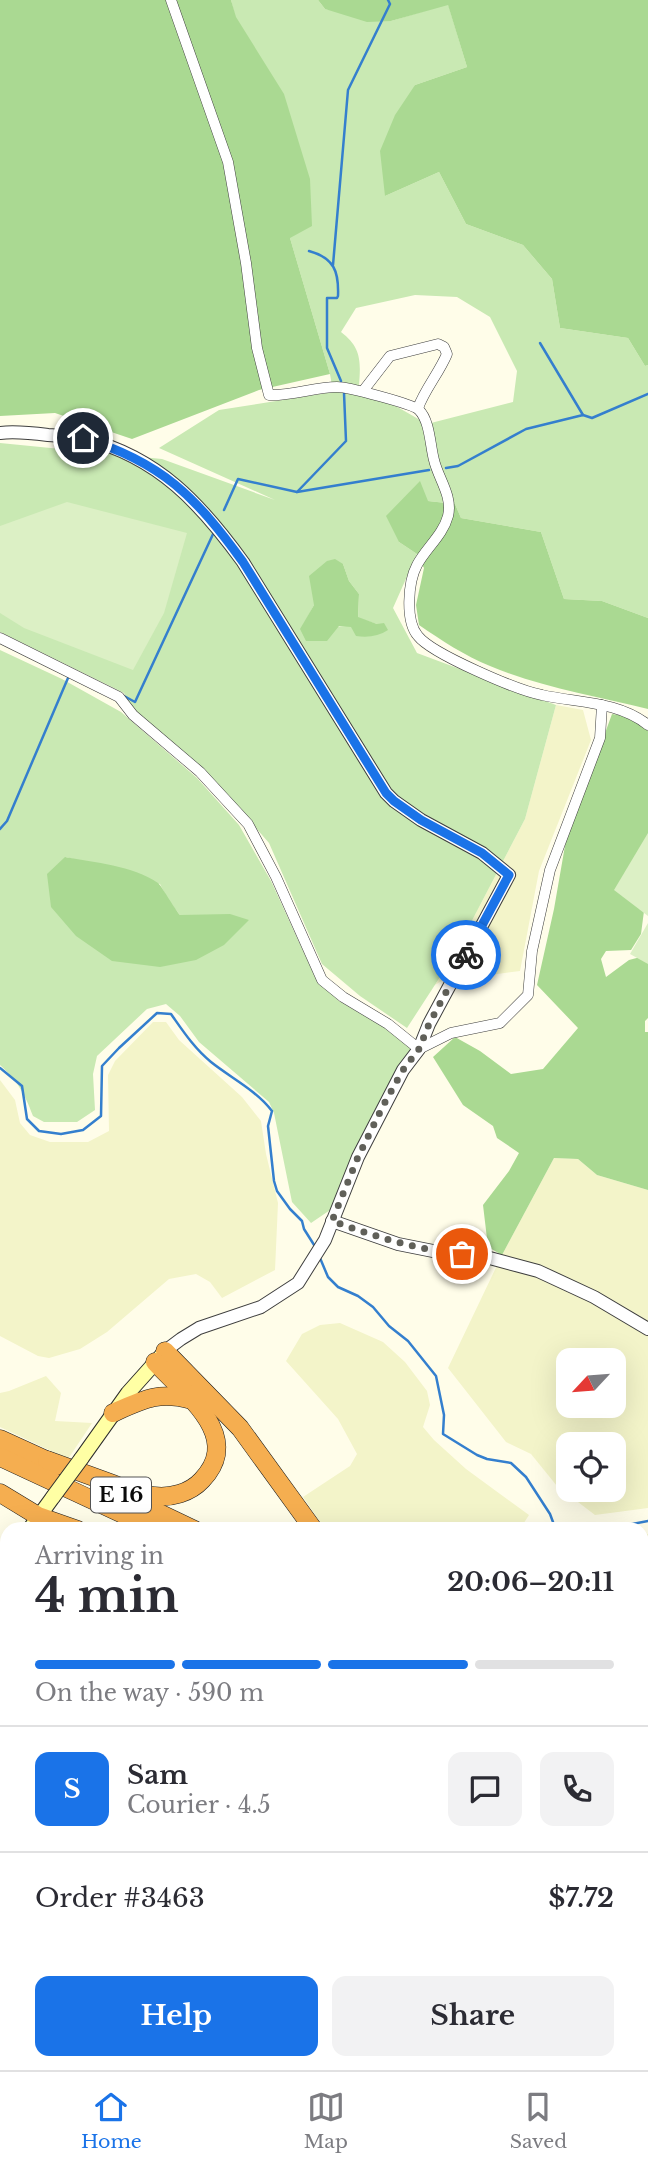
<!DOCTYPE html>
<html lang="en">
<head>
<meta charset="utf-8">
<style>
  body { margin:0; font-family:"Libre Baskerville",serif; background:#f2f2f3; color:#2b2b33; height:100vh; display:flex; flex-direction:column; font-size:26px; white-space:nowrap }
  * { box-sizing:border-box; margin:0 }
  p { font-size:23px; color:#7c7c81 }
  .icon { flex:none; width:38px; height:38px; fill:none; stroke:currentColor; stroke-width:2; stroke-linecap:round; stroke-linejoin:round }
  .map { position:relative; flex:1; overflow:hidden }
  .drawer { position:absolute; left:0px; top:1522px; width:649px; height:548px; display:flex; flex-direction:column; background:#fff; border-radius:21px 21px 0 0; box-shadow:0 7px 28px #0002 }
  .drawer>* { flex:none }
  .needle { width:46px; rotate:244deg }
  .buttons { position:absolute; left:556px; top:1348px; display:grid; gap:14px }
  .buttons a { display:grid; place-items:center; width:70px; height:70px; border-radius:14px; background:#fff; box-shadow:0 7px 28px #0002; font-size:35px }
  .pin { position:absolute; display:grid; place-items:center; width:60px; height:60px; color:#fff; margin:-30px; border:4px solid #fff; border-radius:50%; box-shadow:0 2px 7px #0007 }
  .courier { position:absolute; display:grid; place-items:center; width:70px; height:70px; margin:-35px; border:5px solid #1a73e8; border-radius:50%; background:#fff; color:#222; box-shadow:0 2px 9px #0007 }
  .head em { font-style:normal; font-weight:700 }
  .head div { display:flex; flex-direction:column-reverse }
  .head { display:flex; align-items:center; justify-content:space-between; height:119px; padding:0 35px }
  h1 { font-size:46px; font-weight:700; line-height:52px }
  .bar { display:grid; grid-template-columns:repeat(4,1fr); gap:10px 7px; align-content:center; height:84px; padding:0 35px }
  .bar i { height:9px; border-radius:5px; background:#e1e1e2 }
  .bar .current { background:#1a73e8 }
  .bar p { grid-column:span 4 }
  .line { display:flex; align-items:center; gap:18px; padding:0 35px; border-top:2px solid #e1e1e2 }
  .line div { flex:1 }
  .round { display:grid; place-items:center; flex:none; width:74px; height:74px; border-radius:14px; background:#f2f2f3 }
  .primary-button { display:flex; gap:14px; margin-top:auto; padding:14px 35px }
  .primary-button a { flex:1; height:80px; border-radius:14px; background:#1a73e8; color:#fff; font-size:28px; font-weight:700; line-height:80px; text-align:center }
  .primary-button a+a { background:#f2f2f3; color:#2b2b33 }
  .tab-bar { display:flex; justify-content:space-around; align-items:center; height:98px; border-top:2px solid #e1e1e2; background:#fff; font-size:19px; color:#7c7c81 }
  .tab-bar a { display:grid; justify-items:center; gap:4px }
  .tab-bar .current { color:#1a73e8 }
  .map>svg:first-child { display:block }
</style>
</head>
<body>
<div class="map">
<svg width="648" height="2070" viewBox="0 0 648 2070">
  <rect width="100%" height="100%" fill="#fffde9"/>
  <!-- farmland -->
  <g fill="#f3f4c9" fill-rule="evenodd">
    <path d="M 556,705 L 583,710 L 591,740 L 539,871 L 520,971 L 490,975 L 461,969 L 435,985 L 453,957 L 525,819 Z"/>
    <path d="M 153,1022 L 166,1022 L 179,1040 L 242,1097 L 261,1121 L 266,1154 L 278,1203 L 275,1270 L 222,1298 L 210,1282 L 196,1274 L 169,1279 L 107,1332 L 80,1349 L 49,1358 L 38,1356 L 0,1336 L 0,1080 L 15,1100 L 20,1123 L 30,1135 L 50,1142 L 88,1142 L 109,1131 L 108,1075 L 115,1061 Z"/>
    <path d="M 554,1158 L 578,1159 L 597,1175 L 648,1190 L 648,1508 L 595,1515 L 557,1486 L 531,1454 L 506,1442 L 448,1368 L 502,1255 ZM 569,1360 L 614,1360 L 614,1405 L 569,1405 ZM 569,1444 L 614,1444 L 614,1489 L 569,1489 Z"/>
    <path d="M 340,1323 L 383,1342 L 405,1362 L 427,1391 L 430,1405 L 423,1427 L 434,1440 L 466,1469 L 529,1515 L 520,1529 L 325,1529 L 303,1497 L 350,1466 L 357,1454 L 338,1419 L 286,1361 L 302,1334 L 320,1325 Z"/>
    <path d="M 46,1376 L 61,1393 L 55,1421 L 92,1423 L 68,1459 L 0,1427 L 0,1393 L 9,1391 Z"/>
    <path d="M 648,1534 L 648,1724 L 642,1721 L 642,1535 Z"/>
  </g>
  <!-- green -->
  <g fill="#c9e9b3" fill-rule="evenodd">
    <path d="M 231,0 L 318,0 L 325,9 L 391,21 L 448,4 L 467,67 L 415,85 L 385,196 L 439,172 L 466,224 L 523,245 L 552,279 L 560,328 L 628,338 L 645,366 L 648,365 L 648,618 L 602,601 L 564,599 L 541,532 L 461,518 L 455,504 L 428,501 L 399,542 L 417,554 L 393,608 L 417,653 L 556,705 L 525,819 L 453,957 L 407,1028 L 360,996 L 322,964 L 269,843 L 249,820 L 134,712 L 124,693 L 0,632 L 0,443 L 162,459 L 275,500 L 159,448 L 219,410 L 333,392 L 330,374 L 290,238 ZM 415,295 L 457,297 L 490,317 L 517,371 L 513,402 L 427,424 L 359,385 C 361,361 361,347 341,332 L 356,308 ZM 343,564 L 349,581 L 359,594 L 358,618 L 377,624 L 301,629 L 314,605 Z"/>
    <path d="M 0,650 L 62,679 L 121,712 L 197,778 L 239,825 L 271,881 L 315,977 L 339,1001 L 382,1026 L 414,1051 L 336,1206 L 311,1223 L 292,1202 L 274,1113 L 269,1102 L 199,1042 L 180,1016 L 166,1004 L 147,1009 L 97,1056 L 93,1074 L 95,1110 L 77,1122 L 44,1122 L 33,1116 C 24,1092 18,1082 0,1065 ZM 66,857 L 160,884 L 168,900 L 180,915 L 230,915 L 249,921 L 52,907 Z"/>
  </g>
  <!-- forest -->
  <g fill="#aad992">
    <path d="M 0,0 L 231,0 L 236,17 L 284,94 L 310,179 L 312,226 L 290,238 L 330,374 L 259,390 L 132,439 L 55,413 L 0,416 Z"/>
    <path d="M 318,0 L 648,0 L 648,365 L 645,366 L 628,338 L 560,328 L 552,279 L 523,245 L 466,224 L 439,172 L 385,196 L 380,151 L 395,115 L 415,85 L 467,67 L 448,5 L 391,21 L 367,22 L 325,9 Z"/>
    <path d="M 420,481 L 428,501 L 455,504 L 461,518 L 541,532 L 564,599 L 602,601 L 648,618 L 648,709 C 595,696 540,687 490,666 C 465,656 441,640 419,625 L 416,605 L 424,568 L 417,554 L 399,542 L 386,516 Z"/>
    <path d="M 335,559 L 343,564 L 349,581 L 359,594 L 358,617 L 377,624 L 384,623 L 388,630 C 379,636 368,638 356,636 L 351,627 L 339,626 L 327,641 L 306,641 L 300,629 L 314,605 L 309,576 L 327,561 Z"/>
    <path d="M 612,714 L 631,717 L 648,731 L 648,841 L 644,911 L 641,934 L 631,950 L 606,951 L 601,959 L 606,977 L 629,960 L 648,955 L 648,1018 L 645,1021 L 645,1032 L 648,1032 L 648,1190 L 597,1175 L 578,1159 L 554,1158 L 502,1255 L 488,1247 L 483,1205 L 509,1171 L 519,1153 L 497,1138 L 493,1126 L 463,1105 L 433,1057 L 455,1037 L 480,1051 L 511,1074 L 543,1069 L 578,1028 L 537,985 L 554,909 L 566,840 Z"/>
    <path d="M 65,857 C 95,863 132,865 158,883 C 161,885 174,908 180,915 L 230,914 L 249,920 L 224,945 L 196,960 L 160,967 L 112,961 L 76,936 L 51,907 L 47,874 Z"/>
    <path d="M 0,1687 L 7,1692 L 7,1776 L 0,1770 Z"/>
    <path d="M 118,2063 L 210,2063 L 214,2066 L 219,2064 L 229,2070 L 130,2070 Z"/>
    <path d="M 514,2063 L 576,2063 L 577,2070 L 512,2070 Z"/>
  </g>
  <!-- cemetery -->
  <path fill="#d0dfbb" d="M 648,1782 L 648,1969 L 642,1967 L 642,1783 Z"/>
  <!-- pitch -->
  <g fill="#dcf0c5">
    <path d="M 67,502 L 187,533 L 164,613 L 133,670 L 24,628 L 0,613 L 0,526 Z"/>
    <path d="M 648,833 L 648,916 L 614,890 Z"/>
    <path d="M 648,923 L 648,964 L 630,954 Z"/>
  </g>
  <!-- water -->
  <g fill="#add3f6" stroke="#347fce" stroke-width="2">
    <path d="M 0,1770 L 7,1776 L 7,1963 L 0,1955 Z"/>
    <path d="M 210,2063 L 361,2063 L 372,2070 L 229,2070 L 219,2064 L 214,2066 Z"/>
  </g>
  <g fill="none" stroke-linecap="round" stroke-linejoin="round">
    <!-- stream -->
    <g stroke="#347fce" stroke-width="2.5">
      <path d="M 309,251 C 334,258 339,271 338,296 L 337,298 L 327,298 L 327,348 L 341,381"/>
      <path d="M 333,265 L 348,90 L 390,4 L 388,0"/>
      <path d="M 540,343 L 583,415"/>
      <path d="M 446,468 L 458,466 L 526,429 L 583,415 L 592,418 L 648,394"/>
      <path d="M 297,492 L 346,441 L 344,393"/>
      <path d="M 224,510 L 238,479 L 297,492 L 429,470"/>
      <path d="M 124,696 L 135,702 L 214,532"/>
      <path d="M 0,829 L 7,821 L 68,678"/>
      <path d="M 0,1068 L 22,1086 L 27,1119 L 39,1131 L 61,1134 L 83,1130 L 101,1116 L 102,1066 L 119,1048 L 157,1013 L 171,1014 C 183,1031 194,1048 211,1062 C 231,1078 256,1090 272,1111 L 268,1126 L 274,1181 L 277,1191 L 290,1209 L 302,1221 L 304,1229 L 316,1248"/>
      <path d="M 320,1258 L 328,1277 L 338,1287 L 358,1296 L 373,1307 L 389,1326 L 408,1341 L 436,1376 L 444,1415 L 443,1434 L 477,1455 L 487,1459 L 511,1463 L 526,1477 L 550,1514 L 556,1530"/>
      <path d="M 601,1530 L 648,1521"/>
    </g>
    <defs>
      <g id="minor">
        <path d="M 171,0 L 228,162 L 246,263 L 257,348 L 269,395 C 293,396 314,387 337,387 C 348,387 413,404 419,410 C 430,421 430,445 434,460 C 438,478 453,496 448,516 C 443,535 426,548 417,565 C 408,582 405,621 418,636 C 432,654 519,691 542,695 C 578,703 618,701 648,725"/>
        <path d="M 363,391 L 390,356 L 438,344 L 444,347 L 447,354 C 439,373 425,389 418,408"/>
        <path d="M 0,638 L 119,697 L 133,715 L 200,772 L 248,824 L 276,877 L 322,980 L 343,997 L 388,1024 L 419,1049 L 451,1033 L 500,1023 L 528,995 L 532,951 L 550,870 L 600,738 L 602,705"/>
      </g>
      <g id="tertiary">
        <path d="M 0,433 C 16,431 32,433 48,435 C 60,436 74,436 86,439 C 158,457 201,504 243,562 L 386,793 L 394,801 L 421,820 L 482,853 L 509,875 L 429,1024 L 419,1049 L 403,1070 L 358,1157 L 325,1240 L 298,1283 L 261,1307 L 199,1328 L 181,1339 L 165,1351"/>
        <path d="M 332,1221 L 398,1244 L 438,1252 L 486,1257 L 538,1271 L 594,1297 L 648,1329"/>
      </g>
      <g id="secondary">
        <path d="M 81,1459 L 128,1393 L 162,1355"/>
        <path d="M 29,1530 L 53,1497"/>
        <path d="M 0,1571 L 7,1560"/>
        <path d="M 0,1644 L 7,1648"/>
        <path d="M 642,1985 L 648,1986"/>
      </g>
      <g id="motorway">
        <path d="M 165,1351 L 240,1428 L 314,1530"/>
        <path d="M 113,1413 C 144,1399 159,1391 192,1400"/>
        <path d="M 0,1439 L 57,1465"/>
        <path d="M 0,1457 L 157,1530"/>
        <path d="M 47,1460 C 69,1468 91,1476 113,1484 C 126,1489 139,1495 154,1496 C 171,1498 190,1493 202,1480 C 245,1435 182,1392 155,1362"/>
        <path d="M 0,1493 L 38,1516 L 78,1530"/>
        <path d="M 130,1499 L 195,1530"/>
        <path d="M 642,1736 L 648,1739"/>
        <path d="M 642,1753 L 648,1756"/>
      </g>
    </defs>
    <!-- minor casing -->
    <use href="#minor" stroke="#3e3e3e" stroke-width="11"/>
    <!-- tertiary casing -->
    <use href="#tertiary" stroke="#3e3e3e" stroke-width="14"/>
    <!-- secondary casing -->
    <use href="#secondary" stroke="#2d2d2d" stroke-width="16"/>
    <!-- motorway casing -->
    <use href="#motorway" stroke="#1c1c1c" stroke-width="19"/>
    <!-- minor -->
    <use href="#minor" stroke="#fff" stroke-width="10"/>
    <!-- tertiary -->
    <use href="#tertiary" stroke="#fff" stroke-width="12"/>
    <!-- secondary -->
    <use href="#secondary" stroke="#ffffa4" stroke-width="14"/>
    <!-- motorway -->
    <use href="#motorway" stroke="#f5ae50" stroke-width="18"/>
    <defs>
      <path id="secondary-bridge" d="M 53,1497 L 81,1459"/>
    </defs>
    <!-- secondary-bridge casing -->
    <use href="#secondary-bridge" stroke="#2d2d2d" stroke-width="16" stroke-linecap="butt"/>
    <!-- secondary-bridge -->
    <use href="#secondary-bridge" stroke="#ffffa4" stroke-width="14"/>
  </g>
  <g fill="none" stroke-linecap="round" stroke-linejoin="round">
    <!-- done -->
    <path stroke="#606059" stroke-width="7" stroke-dasharray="0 12.6" d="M 462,1254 C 416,1250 375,1236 332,1221 L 358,1157 L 384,1104 L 403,1070 L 419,1049 L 429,1024 L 466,955"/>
    <!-- route -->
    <path stroke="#1a73e8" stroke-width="9" d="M 83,438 C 162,462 196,497 243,562 L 386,793 L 394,801 L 421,820 L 482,853 L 509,875 L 466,955"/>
  </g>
  <g text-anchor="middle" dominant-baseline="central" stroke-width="7" stroke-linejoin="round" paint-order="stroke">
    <!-- shield labels -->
    <rect fill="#fff" stroke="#545454" stroke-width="2" x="91" y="1477.5" width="60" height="35" rx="5"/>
    <g font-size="21" font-weight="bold" fill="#0b0b0b">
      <text x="121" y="1495">E 16</text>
    </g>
  </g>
</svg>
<div class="buttons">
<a><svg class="needle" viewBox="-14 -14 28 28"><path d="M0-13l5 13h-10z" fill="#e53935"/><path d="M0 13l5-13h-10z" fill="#7c7c81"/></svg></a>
<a><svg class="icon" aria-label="locate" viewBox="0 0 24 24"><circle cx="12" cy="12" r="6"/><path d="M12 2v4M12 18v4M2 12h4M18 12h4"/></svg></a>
</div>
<div class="pin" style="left:462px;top:1254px;background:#ea580c"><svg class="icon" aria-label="bag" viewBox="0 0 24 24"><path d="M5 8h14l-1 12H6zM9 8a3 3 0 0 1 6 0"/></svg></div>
<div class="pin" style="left:83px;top:438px;background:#1f2937"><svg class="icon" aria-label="home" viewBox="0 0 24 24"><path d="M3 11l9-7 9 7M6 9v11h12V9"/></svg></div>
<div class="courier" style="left:466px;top:955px"><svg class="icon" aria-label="bike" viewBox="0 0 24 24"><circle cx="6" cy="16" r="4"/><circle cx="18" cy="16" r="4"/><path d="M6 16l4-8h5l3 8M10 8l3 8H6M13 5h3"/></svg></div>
<section class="drawer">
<div class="head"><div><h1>4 min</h1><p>Arriving in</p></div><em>20:06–20:11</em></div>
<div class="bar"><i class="current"></i><i class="current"></i><i class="current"></i><i></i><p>On the way · 590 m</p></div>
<div class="line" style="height:126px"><b class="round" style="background:#1a73e8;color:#fff">S</b><div><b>Sam</b><p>Courier · 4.5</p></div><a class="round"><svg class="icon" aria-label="chat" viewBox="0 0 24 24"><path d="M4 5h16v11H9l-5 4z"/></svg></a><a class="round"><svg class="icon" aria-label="phone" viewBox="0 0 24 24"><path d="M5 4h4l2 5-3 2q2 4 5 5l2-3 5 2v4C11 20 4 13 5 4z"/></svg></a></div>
<div class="line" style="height:91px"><div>Order #3463</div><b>$7.72</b></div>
<div class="primary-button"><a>Help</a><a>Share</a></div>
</section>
</div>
<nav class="tab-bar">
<a class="current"><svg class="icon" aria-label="home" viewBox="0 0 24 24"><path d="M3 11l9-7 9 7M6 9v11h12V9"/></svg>Home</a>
<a><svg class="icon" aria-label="map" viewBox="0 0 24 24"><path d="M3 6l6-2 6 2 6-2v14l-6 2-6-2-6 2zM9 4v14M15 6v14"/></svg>Map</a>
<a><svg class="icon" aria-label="saved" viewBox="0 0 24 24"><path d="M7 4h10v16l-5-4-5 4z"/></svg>Saved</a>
</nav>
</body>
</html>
